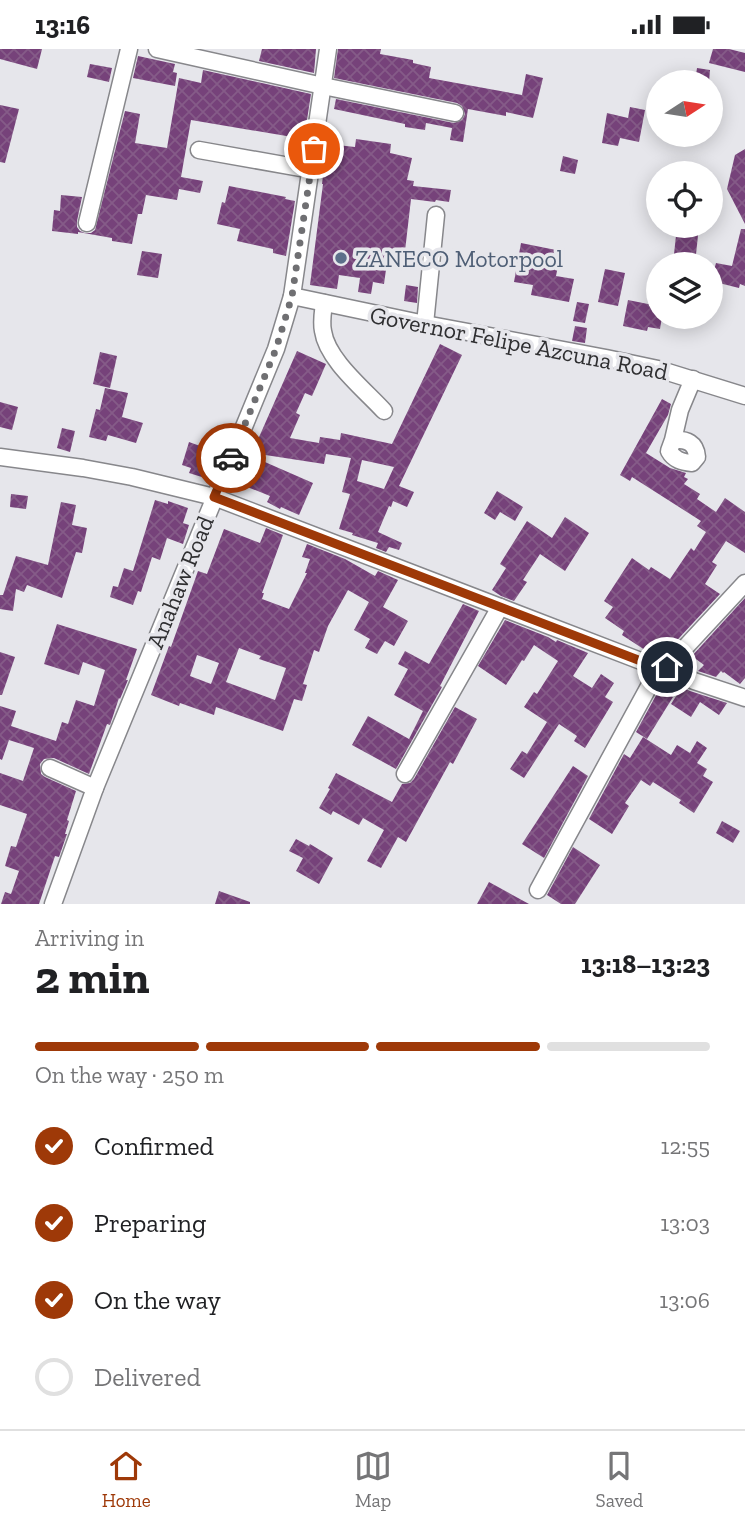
<!DOCTYPE html>
<html lang="en">
<head>
<meta charset="utf-8">
<style>
  body { margin:0; font-family:"Zilla Slab",serif; background:#f6f6f6; color:#202124; height:100vh; display:flex; flex-direction:column; font-size:26px; white-space:nowrap }
  * { box-sizing:border-box; margin:0 }
  p { font-size:23px; color:#757577 }
  .icon { flex:none; width:38px; height:38px; fill:none; stroke:currentColor; stroke-width:2; stroke-linecap:round; stroke-linejoin:round }
  .map { position:relative; height:855px; overflow:hidden }
  .panel { display:flex; flex-direction:column; background:#fff; flex:1 }
  .panel>* { flex:none }
  .needle { width:46px; rotate:78deg }
  .controls { position:absolute; left:646px; top:21px; display:grid; gap:14px }
  .controls a { display:grid; place-items:center; width:77px; height:77px; border-radius:50%; background:#fff; box-shadow:0 4px 18px #0003; font-size:35px }
  .pin { position:absolute; display:grid; place-items:center; width:60px; height:60px; color:#fff; margin:-30px; border:4px solid #fff; border-radius:50%; box-shadow:0 2px 7px #0007 }
  .courier { position:absolute; display:grid; place-items:center; width:70px; height:70px; margin:-35px; border:5px solid #9e3908; border-radius:50%; background:#fff; color:#222; box-shadow:0 2px 9px #0007 }
  .overview em { font-style:normal; font-weight:700 }
  .overview div { display:flex; flex-direction:column-reverse }
  .overview { display:flex; align-items:center; justify-content:space-between; height:119px; padding:0 35px }
  h1 { font-size:46px; font-weight:700; line-height:52px }
  .bar { display:grid; grid-template-columns:repeat(4,1fr); gap:10px 7px; align-content:center; height:84px; padding:0 35px }
  .bar i { height:9px; border-radius:5px; background:#e0e0e0 }
  .bar .active { background:#9e3908 }
  .bar p { grid-column:span 4 }
  ol { padding:0 35px; list-style:none }
  li { display:flex; align-items:center; gap:21px; height:77px }
  li p { margin-inline-start:auto }
  li .icon { padding:7px; border-radius:50%; background:#9e3908; color:#fff; stroke-width:4 }
  li:last-child { color:#757577 }
  li i { width:38px; height:38px; border:4px solid #e0e0e0; border-radius:50% }
  .status { display:flex; justify-content:space-between; align-items:center; height:49px; padding:0 35px; background:#fff; direction:ltr }
  .status svg { height:19px; fill:currentColor }
  .tabs { display:flex; justify-content:space-around; align-items:center; height:98px; border-top:2px solid #e0e0e0; background:#fff; font-size:19px; color:#757577 }
  .tabs a { display:grid; justify-items:center; gap:4px }
  .tabs .active { color:#9e3908 }
  .map>svg:first-child { display:block }
</style>
</head>
<body>
<div class="status"><b>13:16</b><svg viewBox="0 0 49 12"><path d="M0 12V9h3v3zM5 12V6h3v6zM10 12V3h3v9zM15 12V0h3v12zM26 1h20v11H26zM47 4h2v5h-2z"/></svg></div>
<div class="map">
<svg width="745" height="855" viewBox="0 0 745 855">
  <defs>
    <pattern id="building-cross-hatch" width="8" height="8" patternUnits="userSpaceOnUse" patternTransform="scale(1.75)"><rect width="8" height="8" fill="#76427a"/><path d="M0 0l8 8M0 8l8-8" fill="none" stroke="#855b88"/></pattern>
  </defs>
  <rect width="100%" height="100%" fill="#e6e6eb"/>
  <!-- building -->
  <g fill="url(#building-cross-hatch)" fill-rule="evenodd">
    <path d="M 0,0 L 42,0 L 37,20 L 0,10 Z"/>
    <path d="M 262,0 L 316,0 L 314,24 L 259,12 Z"/>
    <path d="M 338,0 L 381,0 L 380,5 L 413,11 L 413,14 L 431,18 L 429,29 L 522,46 L 526,25 L 543,29 L 533,69 L 506,63 L 506,67 L 468,60 L 463,93 L 450,91 L 452,79 L 426,74 L 425,81 L 405,78 L 405,75 L 334,60 L 336,50 L 454,74 L 462,71 L 465,65 L 462,57 L 457,54 L 334,29 Z"/>
    <path d="M 713,0 L 729,0 L 745,4 L 745,23 L 709,14 Z"/>
    <path d="M 138,7 L 175,15 L 173,23 L 177,24 L 175,37 L 133,29 Z"/>
    <path d="M 90,15 L 112,19 L 109,33 L 87,28 Z"/>
    <path d="M 697,19 L 710,21 L 709,33 L 695,33 Z"/>
    <path d="M 203,21 L 311,45 L 304,90 L 191,71 L 181,128 L 203,132 L 200,144 L 179,140 L 177,151 L 146,146 L 142,165 L 138,165 L 132,195 L 112,192 L 112,189 L 78,183 L 78,185 L 52,182 L 54,161 L 60,162 L 61,146 L 82,148 L 77,172 L 77,178 L 80,182 L 85,184 L 91,184 L 95,181 L 125,62 L 140,65 L 135,94 L 167,99 L 179,29 L 201,34 Z"/>
    <path d="M 0,56 L 19,60 L 5,114 L 0,113 Z"/>
    <path d="M 630,58 L 645,61 L 639,93 L 620,89 L 618,97 L 602,94 L 607,64 L 628,69 Z"/>
    <path d="M 356,90 L 391,95 L 390,104 L 412,109 L 407,131 L 414,132 L 413,137 L 451,141 L 449,153 L 436,151 L 435,153 L 411,150 L 405,202 L 389,199 L 384,235 L 373,233 L 371,245 L 358,243 L 360,229 L 339,226 L 337,240 L 310,236 L 323,135 L 322,135 L 324,118 L 334,119 L 337,96 L 355,98 Z"/>
    <path d="M 745,100 L 745,175 L 727,140 L 735,106 Z"/>
    <path d="M 563,107 L 578,111 L 575,125 L 560,122 Z"/>
    <path d="M 229,137 L 286,148 L 285,150 L 295,152 L 286,207 L 273,204 L 273,200 L 237,192 L 240,180 L 217,175 L 222,153 L 225,154 Z"/>
    <path d="M 677,177 L 699,177 L 695,215 L 673,215 Z"/>
    <path d="M 741,180 L 745,180 L 745,237 L 740,235 L 739,239 L 711,232 L 716,214 L 732,217 Z"/>
    <path d="M 521,194 L 561,202 L 556,227 L 574,230 L 569,253 L 531,246 L 533,236 L 514,233 Z"/>
    <path d="M 142,202 L 162,205 L 158,229 L 137,226 Z"/>
    <path d="M 605,220 L 625,224 L 618,257 L 598,253 Z"/>
    <path d="M 406,236 L 418,238 L 417,254 L 404,252 Z"/>
    <path d="M 628,251 L 658,257 L 658,268 L 662,268 L 660,280 L 648,278 L 647,282 L 623,277 Z"/>
    <path d="M 577,253 L 589,255 L 585,274 L 573,272 Z"/>
    <path d="M 575,277 L 587,279 L 585,294 L 572,292 Z"/>
    <path d="M 440,295 L 462,306 L 399,437 L 414,443 L 407,458 L 393,452 L 391,458 L 389,457 L 378,483 L 402,494 L 399,501 L 389,498 L 386,503 L 376,499 L 378,494 L 352,486 L 353,484 L 339,480 L 350,445 L 342,443 L 351,409 L 326,405 L 324,415 L 252,404 L 297,302 L 326,315 L 312,347 L 305,344 L 296,364 L 300,366 L 290,389 L 319,394 L 320,388 L 340,391 L 341,384 L 392,395 ZM 362,411 L 394,418 L 384,440 L 357,432 Z"/>
    <path d="M 100,303 L 117,307 L 110,339 L 93,335 Z"/>
    <path d="M 105,339 L 128,344 L 122,368 L 143,374 L 136,394 L 108,386 L 106,392 L 89,388 L 96,360 L 100,361 Z"/>
    <path d="M 662,350 L 671,355 L 668,366 L 646,404 L 670,419 L 686,424 L 684,428 L 688,430 L 684,435 L 700,445 L 697,450 L 716,463 L 725,449 L 745,463 L 745,504 L 726,492 L 712,513 L 717,516 L 705,535 L 720,545 L 667,602 L 654,593 L 648,603 L 622,586 L 624,582 L 605,569 L 613,558 L 604,552 L 632,509 L 649,521 L 651,518 L 670,530 L 691,499 L 694,502 L 706,483 L 697,477 L 701,472 L 632,428 L 630,432 L 620,426 Z"/>
    <path d="M 0,353 L 18,358 L 12,381 L 0,378 Z"/>
    <path d="M 62,379 L 75,382 L 70,403 L 57,399 Z"/>
    <path d="M 189,393 L 214,402 L 205,429 L 189,424 L 191,419 L 182,416 Z"/>
    <path d="M 251,407 L 313,434 L 299,466 L 281,458 L 280,460 L 267,453 L 270,447 L 240,435 Z"/>
    <path d="M 497,442 L 523,458 L 515,472 L 500,463 L 495,471 L 484,464 Z"/>
    <path d="M 11,445 L 28,447 L 26,460 L 10,458 Z"/>
    <path d="M 155,451 L 168,455 L 168,452 L 188,459 L 183,474 L 189,476 L 183,495 L 167,489 L 160,511 L 152,508 L 141,543 L 138,542 L 133,556 L 110,548 L 113,537 L 118,538 L 124,519 L 133,522 Z"/>
    <path d="M 61,453 L 76,456 L 72,476 L 87,479 L 82,504 L 76,503 L 62,549 L 27,536 L 24,543 L 16,540 L 13,562 L 0,560 L 0,546 L 3,546 L 16,507 L 48,516 Z"/>
    <path d="M 565,468 L 589,484 L 565,522 L 540,505 L 523,531 L 527,533 L 514,552 L 501,547 L 492,541 L 506,519 L 500,515 L 527,472 L 552,489 Z"/>
    <path d="M 266,479 L 283,486 L 262,544 L 264,544 L 262,550 L 289,560 L 307,524 L 305,524 L 310,510 L 302,508 L 307,495 L 345,510 L 375,527 L 378,522 L 398,531 L 383,558 L 408,572 L 394,597 L 385,592 L 377,605 L 365,599 L 370,590 L 354,581 L 369,553 L 348,541 L 328,577 L 319,603 L 314,601 L 303,635 L 307,636 L 302,652 L 294,650 L 283,682 L 216,658 L 214,666 L 180,654 L 179,657 L 151,646 L 169,597 L 171,598 L 198,522 L 207,525 L 224,480 L 260,494 ZM 239,599 L 261,607 L 259,610 L 286,619 L 275,651 L 226,633 ZM 197,606 L 219,614 L 211,635 L 190,627 Z"/>
    <path d="M 745,549 L 745,629 L 740,635 L 724,623 L 723,624 L 721,622 L 716,628 L 698,622 L 704,616 L 692,607 Z"/>
    <path d="M 463,555 L 479,562 L 440,637 L 442,638 L 396,720 L 352,696 L 368,667 L 409,690 L 423,662 L 394,646 L 408,620 L 398,615 L 405,602 L 429,615 Z"/>
    <path d="M 505,571 L 548,588 L 556,593 L 557,591 L 588,604 L 573,627 L 592,639 L 601,625 L 614,634 L 605,648 L 613,653 L 585,699 L 574,692 L 577,687 L 559,675 L 524,729 L 510,720 L 522,702 L 527,705 L 547,673 L 524,658 L 534,643 L 537,645 L 558,612 L 534,596 L 524,612 L 522,611 L 506,636 L 478,617 Z"/>
    <path d="M 57,575 L 137,600 L 126,631 L 128,631 L 120,650 L 119,649 L 110,676 L 107,675 L 89,725 L 54,709 L 44,710 L 40,715 L 41,725 L 45,728 L 76,742 L 67,771 L 69,772 L 65,785 L 67,785 L 59,808 L 55,807 L 39,855 L 1,855 L 5,843 L 11,845 L 19,822 L 5,817 L 11,797 L 16,798 L 27,765 L 0,756 L 0,724 L 23,732 L 34,699 L 9,691 L 2,711 L 0,710 L 0,657 L 16,662 L 11,677 L 56,692 L 62,673 L 68,675 L 76,651 L 94,657 L 105,621 L 83,613 L 79,626 L 44,615 Z"/>
    <path d="M 0,603 L 15,608 L 2,646 L 0,646 Z"/>
    <path d="M 682,638 L 690,642 L 727,654 L 719,666 L 700,653 L 691,668 L 671,655 Z"/>
    <path d="M 660,639 L 673,648 L 647,690 L 636,683 Z"/>
    <path d="M 455,658 L 477,670 L 453,715 L 450,713 L 406,793 L 398,788 L 381,819 L 367,812 L 384,781 L 363,769 L 359,776 L 333,762 L 331,766 L 319,759 L 330,740 L 328,739 L 336,724 L 392,753 L 402,735 L 410,734 L 414,730 Z"/>
    <path d="M 643,688 L 671,706 L 677,696 L 690,704 L 697,692 L 707,699 L 697,714 L 707,720 L 703,727 L 713,733 L 694,764 L 679,754 L 681,751 L 653,733 L 650,737 L 641,731 L 625,754 L 629,757 L 612,785 L 589,770 L 624,705 L 630,709 Z"/>
    <path d="M 573,717 L 588,727 L 544,809 L 522,795 Z"/>
    <path d="M 722,772 L 740,782 L 733,794 L 716,784 Z"/>
    <path d="M 296,790 L 309,797 L 310,795 L 333,809 L 319,835 L 296,822 L 303,809 L 289,802 Z"/>
    <path d="M 573,798 L 600,816 L 575,855 L 561,855 L 547,846 Z"/>
    <path d="M 489,833 L 529,855 L 477,855 Z"/>
    <path d="M 219,842 L 250,853 L 250,855 L 215,855 Z"/>
  </g>
  <g fill="none" stroke-linecap="round" stroke-linejoin="round">
    <defs>
      <g id="minor">
        <path d="M 157,0 L 323,37 L 455,64"/>
        <path d="M 199,101 L 312,121"/>
        <path d="M 87,174 L 129,0"/>
        <path d="M 292,247 L 425,275 L 606,309 L 658,320 L 745,347"/>
        <path d="M 324,254 C 323,263 321,273 323,282 C 327,311 365,341 384,362"/>
        <path d="M 425,275 L 436,166"/>
        <path d="M 673,391 C 687,390 696,394 697,408 L 692,414 C 682,413 674,411 669,402 L 673,391 L 680,361 L 693,330"/>
        <path d="M 0,408 L 83,419 L 132,428 L 214,448 L 659,619 L 667,618 L 694,632 L 745,649"/>
        <path d="M 667,618 L 745,534"/>
        <path d="M 50,719 L 95,739"/>
        <path d="M 405,725 L 500,558"/>
        <path d="M 538,841 L 659,619"/>
        <path d="M 53,855 L 95,739 L 276,300 L 292,247 L 328,0"/>
      </g>
    </defs>
    <!-- minor casing -->
    <use href="#minor" stroke="#87878b" stroke-width="19"/>
    <!-- minor -->
    <use href="#minor" stroke="#fff" stroke-width="16"/>
  </g>
  <g fill="none" stroke-linecap="round" stroke-linejoin="round">
    <!-- done -->
    <path stroke="#6f6f72" stroke-width="7" stroke-dasharray="0 12.6" d="M 231,409 L 276,300 L 292,247 L 314,100"/>
    <!-- route -->
    <path stroke="#9e3908" stroke-width="9" d="M 231,409 L 214,448 L 659,619 L 667,618"/>
  </g>
  <!-- markers -->
  <circle fill="#5c6f8a" stroke="#e6e6eb" stroke-width="2.5" cx="341" cy="209" r="7"/>
  <g text-anchor="middle" dominant-baseline="central" stroke-width="7" stroke-linejoin="round" paint-order="stroke">
    <!-- service labels -->
    <g font-size="24" fill="#4e5e75" stroke="#e6e6eb" text-anchor="start">
      <text x="355" y="209">ZANECO Motorpool</text>
    </g>
    <!-- street labels -->
    <g font-size="24" fill="#2f2f31" stroke="#e6e6eb">
      <text transform="translate(519 294) rotate(11)">Governor Felipe Azcuna Road</text>
      <text transform="translate(180 533) rotate(-68)">Anahaw Road</text>
    </g>
  </g>
</svg>
<div class="controls">
<a><svg class="needle" viewBox="-14 -14 28 28"><path d="M0-13l5 13h-10z" fill="#e53935"/><path d="M0 13l5-13h-10z" fill="#757577"/></svg></a>
<a><svg class="icon" aria-label="locate" viewBox="0 0 24 24"><circle cx="12" cy="12" r="6"/><path d="M12 2v4M12 18v4M2 12h4M18 12h4"/></svg></a>
<a><svg class="icon" aria-label="layers" viewBox="0 0 24 24"><path d="M12 4l9 5-9 5-9-5zM3 14l9 5 9-5"/></svg></a>
</div>
<div class="pin" style="left:314px;top:100px;background:#ea580c"><svg class="icon" aria-label="bag" viewBox="0 0 24 24"><path d="M5 8h14l-1 12H6zM9 8a3 3 0 0 1 6 0"/></svg></div>
<div class="pin" style="left:667px;top:618px;background:#1f2937"><svg class="icon" aria-label="home" viewBox="0 0 24 24"><path d="M3 11l9-7 9 7M6 9v11h12V9"/></svg></div>
<div class="courier" style="left:231px;top:409px"><svg class="icon" aria-label="car" viewBox="0 0 24 24"><path d="M5 17H2v-5l4-1 3-4h7l3 4 3 1v5h-3M9 17h6M6 11h13"/><circle cx="7" cy="17" r="2"/><circle cx="17" cy="17" r="2"/></svg></div>
</div>
<section class="panel">
<div class="overview"><div><h1>2 min</h1><p>Arriving in</p></div><em>13:18–13:23</em></div>
<div class="bar"><i class="active"></i><i class="active"></i><i class="active"></i><i></i><p>On the way · 250 m</p></div>
<ol>
<li><svg class="icon" aria-label="check" viewBox="0 0 24 24"><path d="M5 12l5 5 9-10"/></svg>Confirmed<p>12:55</p></li>
<li><svg class="icon" aria-label="check" viewBox="0 0 24 24"><path d="M5 12l5 5 9-10"/></svg>Preparing<p>13:03</p></li>
<li><svg class="icon" aria-label="check" viewBox="0 0 24 24"><path d="M5 12l5 5 9-10"/></svg>On the way<p>13:06</p></li>
<li><i></i>Delivered</li>
</ol>
</section>
<nav class="tabs">
<a class="active"><svg class="icon" aria-label="home" viewBox="0 0 24 24"><path d="M3 11l9-7 9 7M6 9v11h12V9"/></svg>Home</a>
<a><svg class="icon" aria-label="map" viewBox="0 0 24 24"><path d="M3 6l6-2 6 2 6-2v14l-6 2-6-2-6 2zM9 4v14M15 6v14"/></svg>Map</a>
<a><svg class="icon" aria-label="saved" viewBox="0 0 24 24"><path d="M7 4h10v16l-5-4-5 4z"/></svg>Saved</a>
</nav>
</body>
</html>
